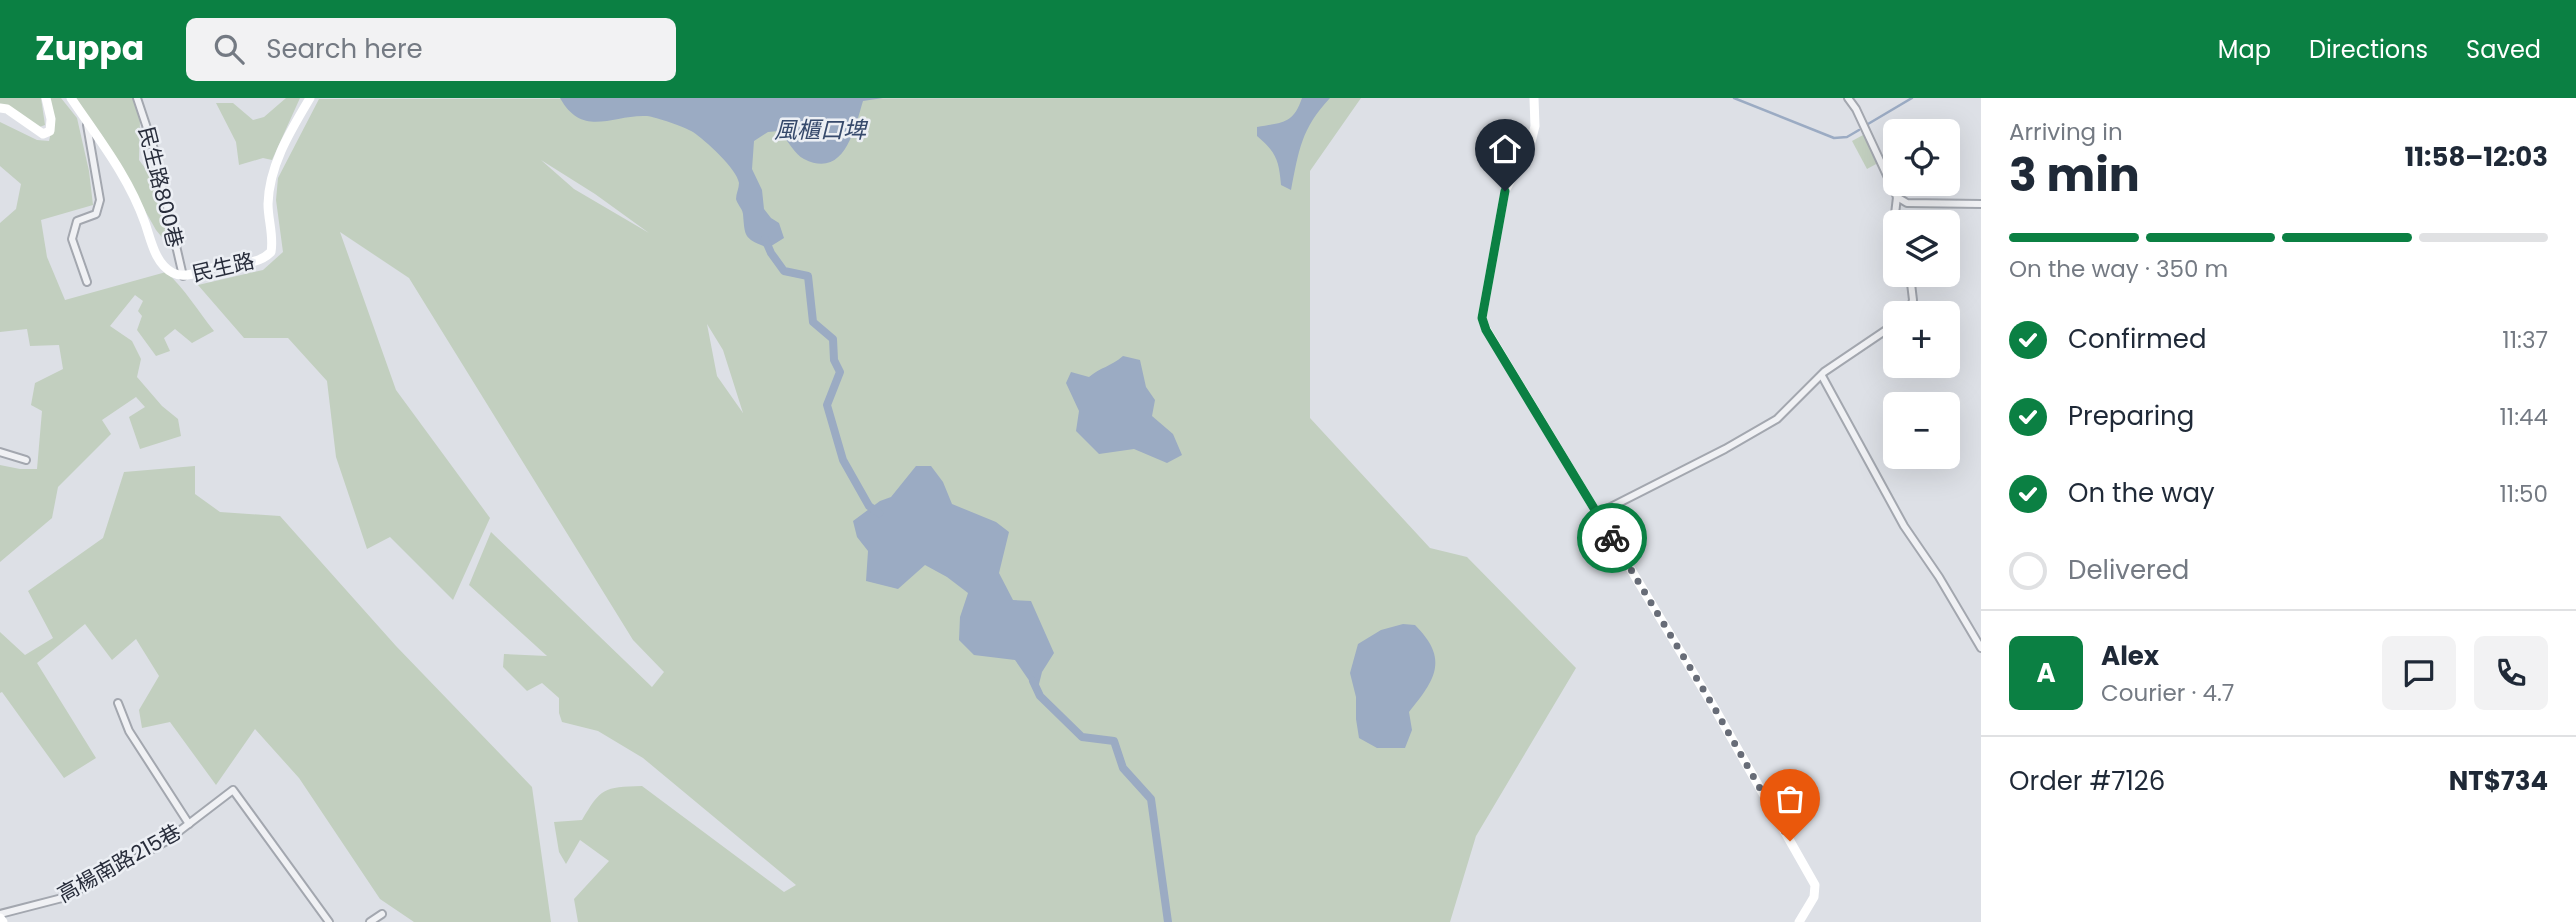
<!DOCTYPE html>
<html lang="en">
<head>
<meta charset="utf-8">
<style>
  body { margin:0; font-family:Poppins,"Noto Sans TC",sans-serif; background:#f2f2f3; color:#1f2937; height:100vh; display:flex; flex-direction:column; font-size:26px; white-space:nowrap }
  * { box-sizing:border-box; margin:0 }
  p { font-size:23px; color:#747a83 }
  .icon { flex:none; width:38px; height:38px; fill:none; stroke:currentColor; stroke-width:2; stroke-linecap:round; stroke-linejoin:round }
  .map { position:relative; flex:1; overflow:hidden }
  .details { display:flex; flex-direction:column; background:#fff; width:595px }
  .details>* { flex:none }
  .fabs { position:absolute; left:1883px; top:21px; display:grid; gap:14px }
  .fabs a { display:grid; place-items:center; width:77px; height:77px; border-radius:10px; background:#fff; box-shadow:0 7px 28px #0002; font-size:35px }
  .pin { position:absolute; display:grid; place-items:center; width:60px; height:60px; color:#fff; margin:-72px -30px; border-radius:50% 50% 50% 0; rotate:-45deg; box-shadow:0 0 7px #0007 }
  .pin .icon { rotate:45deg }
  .courier { position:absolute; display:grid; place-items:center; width:70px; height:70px; margin:-35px; border:5px solid #0b8043; border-radius:50%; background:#fff; color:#222; box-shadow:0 2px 9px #0007 }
  .head em { font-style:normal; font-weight:700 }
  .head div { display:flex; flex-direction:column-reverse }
  .head { display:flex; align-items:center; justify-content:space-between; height:119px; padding:0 28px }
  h1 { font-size:46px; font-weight:700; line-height:52px }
  .bar { display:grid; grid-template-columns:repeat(4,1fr); gap:10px 7px; align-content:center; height:84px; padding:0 28px }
  .bar i { height:9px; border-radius:5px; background:#e0e1e3 }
  .bar .selected { background:#0b8043 }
  .bar p { grid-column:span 4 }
  .line { display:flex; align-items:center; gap:18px; padding:0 28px; border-top:2px solid #e0e1e3 }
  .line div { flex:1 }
  .round { display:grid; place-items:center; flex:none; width:74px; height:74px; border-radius:10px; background:#f2f2f3 }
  ol { padding:0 28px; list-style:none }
  li { display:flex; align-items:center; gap:21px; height:77px }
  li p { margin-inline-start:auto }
  li .icon { padding:7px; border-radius:50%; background:#0b8043; color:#fff; stroke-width:4 }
  li:last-child { color:#747a83 }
  li i { width:38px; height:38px; border:4px solid #e0e1e3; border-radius:50% }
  header { display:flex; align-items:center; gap:42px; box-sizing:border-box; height:98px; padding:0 35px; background:#0b8043; color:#fff }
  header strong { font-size:33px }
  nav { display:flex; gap:38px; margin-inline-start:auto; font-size:24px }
  .search { width:490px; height:63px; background:#f2f2f3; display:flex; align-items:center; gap:18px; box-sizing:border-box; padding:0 24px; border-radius:10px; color:#747a83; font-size:26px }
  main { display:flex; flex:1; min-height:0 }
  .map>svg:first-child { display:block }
</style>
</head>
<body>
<header>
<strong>Zuppa</strong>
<div class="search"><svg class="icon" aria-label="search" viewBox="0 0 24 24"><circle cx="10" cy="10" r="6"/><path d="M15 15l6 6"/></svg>Search here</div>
<nav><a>Map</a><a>Directions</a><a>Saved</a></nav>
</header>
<main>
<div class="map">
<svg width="1981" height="824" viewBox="0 0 1981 824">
  <rect width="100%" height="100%" fill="#dde0e6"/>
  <!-- green -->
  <g fill="#c2cfbf" fill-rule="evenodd">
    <path d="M 0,0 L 41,0 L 45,27 L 34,31 L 0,12 Z"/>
    <path d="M 47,0 L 61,0 L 77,20 L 89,73 L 93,107 L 41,122 L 47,159 L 65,202 L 166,174 C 185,191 198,213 214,233 L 192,245 L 175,231 L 164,240 L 170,253 L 156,258 L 137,232 L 142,218 L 138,213 L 143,203 L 135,197 L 110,228 L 132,243 L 141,261 L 137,279 L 162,308 L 178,321 L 181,338 L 140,351 L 129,319 L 145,309 L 136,299 L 102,322 L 111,336 L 58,389 L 52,420 L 0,464 L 0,367 L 20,371 L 37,371 L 42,313 L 31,307 L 35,285 L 63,271 L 59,247 L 30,248 L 27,231 L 0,234 L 0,125 L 16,111 L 21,86 L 0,68 L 0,24 L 37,42 L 49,43 L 52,30 Z"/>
    <path d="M 74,0 L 133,0 L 140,21 L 139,62 L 157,86 L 170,149 L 156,132 L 103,39 Z"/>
    <path d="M 286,0 L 300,0 L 272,62 L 263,60 L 239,67 L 236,44 L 216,5 L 233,5 L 253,22 L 264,19 Z"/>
    <path d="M 1361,0 L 1310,73 L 1310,320 L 1430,450 L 1467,459 L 1576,570 L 1476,738 L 1450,824 L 578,824 L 574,801 L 609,763 L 580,742 L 566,766 L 559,754 L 554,724 L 582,722 C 601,690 603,689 642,688 L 784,794 L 796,787 L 643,660 L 598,633 L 562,624 L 559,615 L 559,600 L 542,585 L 527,593 L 503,569 L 504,556 L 547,558 L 469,487 L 491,434 L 652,589 L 664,574 L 633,542 L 409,180 L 340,134 L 396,292 L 490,420 L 453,502 L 390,439 L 367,451 L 336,359 L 327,283 L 288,240 L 244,240 L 198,187 L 263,172 L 283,154 L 276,102 L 278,80 L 319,1 ZM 541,62 L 595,96 L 649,135 L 574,91 ZM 707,226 L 723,252 L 743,315 L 717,278 Z"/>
    <path d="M 1863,37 L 1878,65 L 1867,71 L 1852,43 Z"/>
    <path d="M 195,368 L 195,396 L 220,414 L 280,418 L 396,548 L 532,689 L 551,824 L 414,824 L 380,801 L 299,680 L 255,631 L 216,687 L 170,624 L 142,630 L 139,612 L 159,578 L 136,541 L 112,562 L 85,526 L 37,565 L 96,660 L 64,680 L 2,594 L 0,595 L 0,534 L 25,557 L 53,540 L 28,493 L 103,440 L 124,374 Z"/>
  </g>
  <!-- water -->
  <g fill="#9babc3">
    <path d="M 560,0 L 883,0 L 863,3 C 855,29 845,82 804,61 C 795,57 787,41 779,33 L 768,34 L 754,43 L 752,71 L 762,92 L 764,111 L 771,120 L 779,125 L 784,140 L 768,150 C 744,140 745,140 743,116 C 742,110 737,106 736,101 C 736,96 739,90 739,85 C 737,71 705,42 693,34 C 685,29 656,19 647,18 C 613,16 583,41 560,0 Z"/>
    <path d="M 1302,0 L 1330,0 C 1301,31 1299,52 1291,92 L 1281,87 C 1279,62 1276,54 1257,38 L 1257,29 C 1282,24 1293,27 1302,0 Z"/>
    <path d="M 1123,258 L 1140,262 L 1146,289 L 1155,302 L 1152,318 L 1173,336 L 1182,357 L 1167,365 L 1134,351 L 1099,356 L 1076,333 L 1079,313 L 1066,285 L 1071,274 L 1089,279 C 1101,269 1110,269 1123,258 Z"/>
    <path d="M 916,368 L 931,368 L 943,384 L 952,406 L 996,424 L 1009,434 L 999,475 L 1013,502 L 1031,503 L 1054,555 L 1042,574 L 1037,594 L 1015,562 L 974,557 L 959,542 L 960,519 L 968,495 L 947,479 L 925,467 L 898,491 L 866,483 L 868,453 L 857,439 L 853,423 L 880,403 L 891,399 Z"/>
    <path d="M 1403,526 L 1415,527 C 1449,561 1436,581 1409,614 L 1412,632 L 1405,650 L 1377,650 L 1359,640 L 1356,621 L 1356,599 L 1350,575 L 1358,546 L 1381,532 Z"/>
  </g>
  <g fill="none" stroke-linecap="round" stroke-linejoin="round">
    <!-- stream -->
    <g stroke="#9babc3" stroke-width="2.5">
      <path d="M 1734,0 L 1834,40 L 1847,39 L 1859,32"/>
      <path d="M 1868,26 L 1912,0"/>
    </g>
    <!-- canal -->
    <g stroke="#9babc3" stroke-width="8">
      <path d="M 765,141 L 771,155 L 784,173 L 808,178 L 813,224 L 833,241 L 834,262 L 840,274 L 827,307 L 843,362 L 869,408 L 879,415"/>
      <path d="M 1033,583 L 1040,598 L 1082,639 L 1114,643 L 1123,670 L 1151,701 L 1168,824"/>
    </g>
    <defs>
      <g id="street">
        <path d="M 137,0 L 153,48 L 183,178"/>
        <path d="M 1848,0 L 1856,11 L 1897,99"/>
        <path d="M 1897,99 L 1907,105 L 1981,106"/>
        <path d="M 1897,124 L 1895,116 L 1897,99"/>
        <path d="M 87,184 L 72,141 L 77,123 L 96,116 L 100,102 L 87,27"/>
        <path d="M 1909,215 L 1913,202 L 1910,177"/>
        <path d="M 1822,278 L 1904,428 L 1939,479 L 1981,550"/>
        <path d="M 0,354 L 26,362"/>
        <path d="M 1597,416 L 1725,351 L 1777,321 L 1824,274 L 1895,226"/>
        <path d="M 118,605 L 129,633 L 189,726"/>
        <path d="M 0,816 L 66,799 L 165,744 L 233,692 L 329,824"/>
        <path d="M 370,824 L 382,816"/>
      </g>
    </defs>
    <!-- street casing -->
    <use href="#street" stroke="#a3a7af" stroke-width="10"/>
    <!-- street -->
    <use href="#street" stroke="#f0f1f4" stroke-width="6"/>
    <!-- secondary -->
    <g stroke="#fff" stroke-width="9">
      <path d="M 71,0 C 98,40 129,79 145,125 C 151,142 155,166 173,175 C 187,182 206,170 220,168 C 237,166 258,167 271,154 C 274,138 268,122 268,106 C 269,67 291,32 310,0"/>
      <path d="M 1534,0 L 1535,28 L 1531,44 L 1505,93 L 1482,220 L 1486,231 L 1715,611 L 1815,787 L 1814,799 L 1799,824"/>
      <path d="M 0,10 L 7,11 L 43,36 L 50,33 L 51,21 L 46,0"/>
      <path d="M 0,820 L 3,824"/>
    </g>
  </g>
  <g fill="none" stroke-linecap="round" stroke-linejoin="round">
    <!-- done -->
    <path stroke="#676c77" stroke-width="7" stroke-dasharray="0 12.6" d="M 1612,440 L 1715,611 L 1790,743"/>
    <!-- route -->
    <path stroke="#0b8043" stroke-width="9" d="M 1505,93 L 1482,220 L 1486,232 L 1612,440"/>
  </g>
  <g text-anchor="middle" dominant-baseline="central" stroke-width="5" stroke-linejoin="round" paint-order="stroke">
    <!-- street labels -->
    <g font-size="21" fill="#282d3b" stroke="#eceff4">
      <text transform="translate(161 89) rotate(76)">民生路800巷</text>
      <text transform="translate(223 169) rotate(-13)">民生路</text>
      <text transform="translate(119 765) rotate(-29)">高楊南路215巷</text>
    </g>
    <!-- water labels -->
    <g font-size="23" font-style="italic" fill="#36496b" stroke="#eceff4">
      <text x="820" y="32">風櫃口埤</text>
    </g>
  </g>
</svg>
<div class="fabs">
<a><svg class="icon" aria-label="locate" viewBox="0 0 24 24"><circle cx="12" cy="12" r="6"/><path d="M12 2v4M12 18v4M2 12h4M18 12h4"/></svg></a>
<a><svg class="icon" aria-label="layers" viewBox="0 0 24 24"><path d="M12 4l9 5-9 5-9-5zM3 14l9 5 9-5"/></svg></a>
<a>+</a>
<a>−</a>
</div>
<div class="pin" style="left:1790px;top:743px;background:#ea580c"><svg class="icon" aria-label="bag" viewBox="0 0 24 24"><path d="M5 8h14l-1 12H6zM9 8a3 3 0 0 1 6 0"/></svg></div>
<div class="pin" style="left:1505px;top:93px;background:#1f2937"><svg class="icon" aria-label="home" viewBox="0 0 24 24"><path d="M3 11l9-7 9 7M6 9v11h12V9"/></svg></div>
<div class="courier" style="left:1612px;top:440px"><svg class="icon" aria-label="bike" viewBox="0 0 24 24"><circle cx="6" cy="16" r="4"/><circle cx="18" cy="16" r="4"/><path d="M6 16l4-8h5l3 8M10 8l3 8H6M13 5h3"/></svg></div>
</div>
<section class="details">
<div class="head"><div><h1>3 min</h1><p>Arriving in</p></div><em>11:58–12:03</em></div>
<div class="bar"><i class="selected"></i><i class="selected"></i><i class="selected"></i><i></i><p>On the way · 350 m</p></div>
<ol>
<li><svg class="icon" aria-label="check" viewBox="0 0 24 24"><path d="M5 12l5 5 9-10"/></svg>Confirmed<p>11:37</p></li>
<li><svg class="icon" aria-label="check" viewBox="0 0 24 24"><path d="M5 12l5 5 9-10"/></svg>Preparing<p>11:44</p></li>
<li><svg class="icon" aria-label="check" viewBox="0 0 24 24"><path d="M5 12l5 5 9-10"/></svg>On the way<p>11:50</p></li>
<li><i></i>Delivered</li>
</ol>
<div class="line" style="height:126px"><b class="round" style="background:#0b8043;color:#fff">A</b><div><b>Alex</b><p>Courier · 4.7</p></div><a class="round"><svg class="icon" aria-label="chat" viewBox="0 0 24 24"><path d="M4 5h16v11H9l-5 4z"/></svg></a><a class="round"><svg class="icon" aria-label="phone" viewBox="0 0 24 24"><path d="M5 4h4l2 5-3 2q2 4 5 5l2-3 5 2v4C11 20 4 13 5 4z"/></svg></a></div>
<div class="line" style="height:91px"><div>Order #7126</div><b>NT$734</b></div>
</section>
</main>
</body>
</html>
